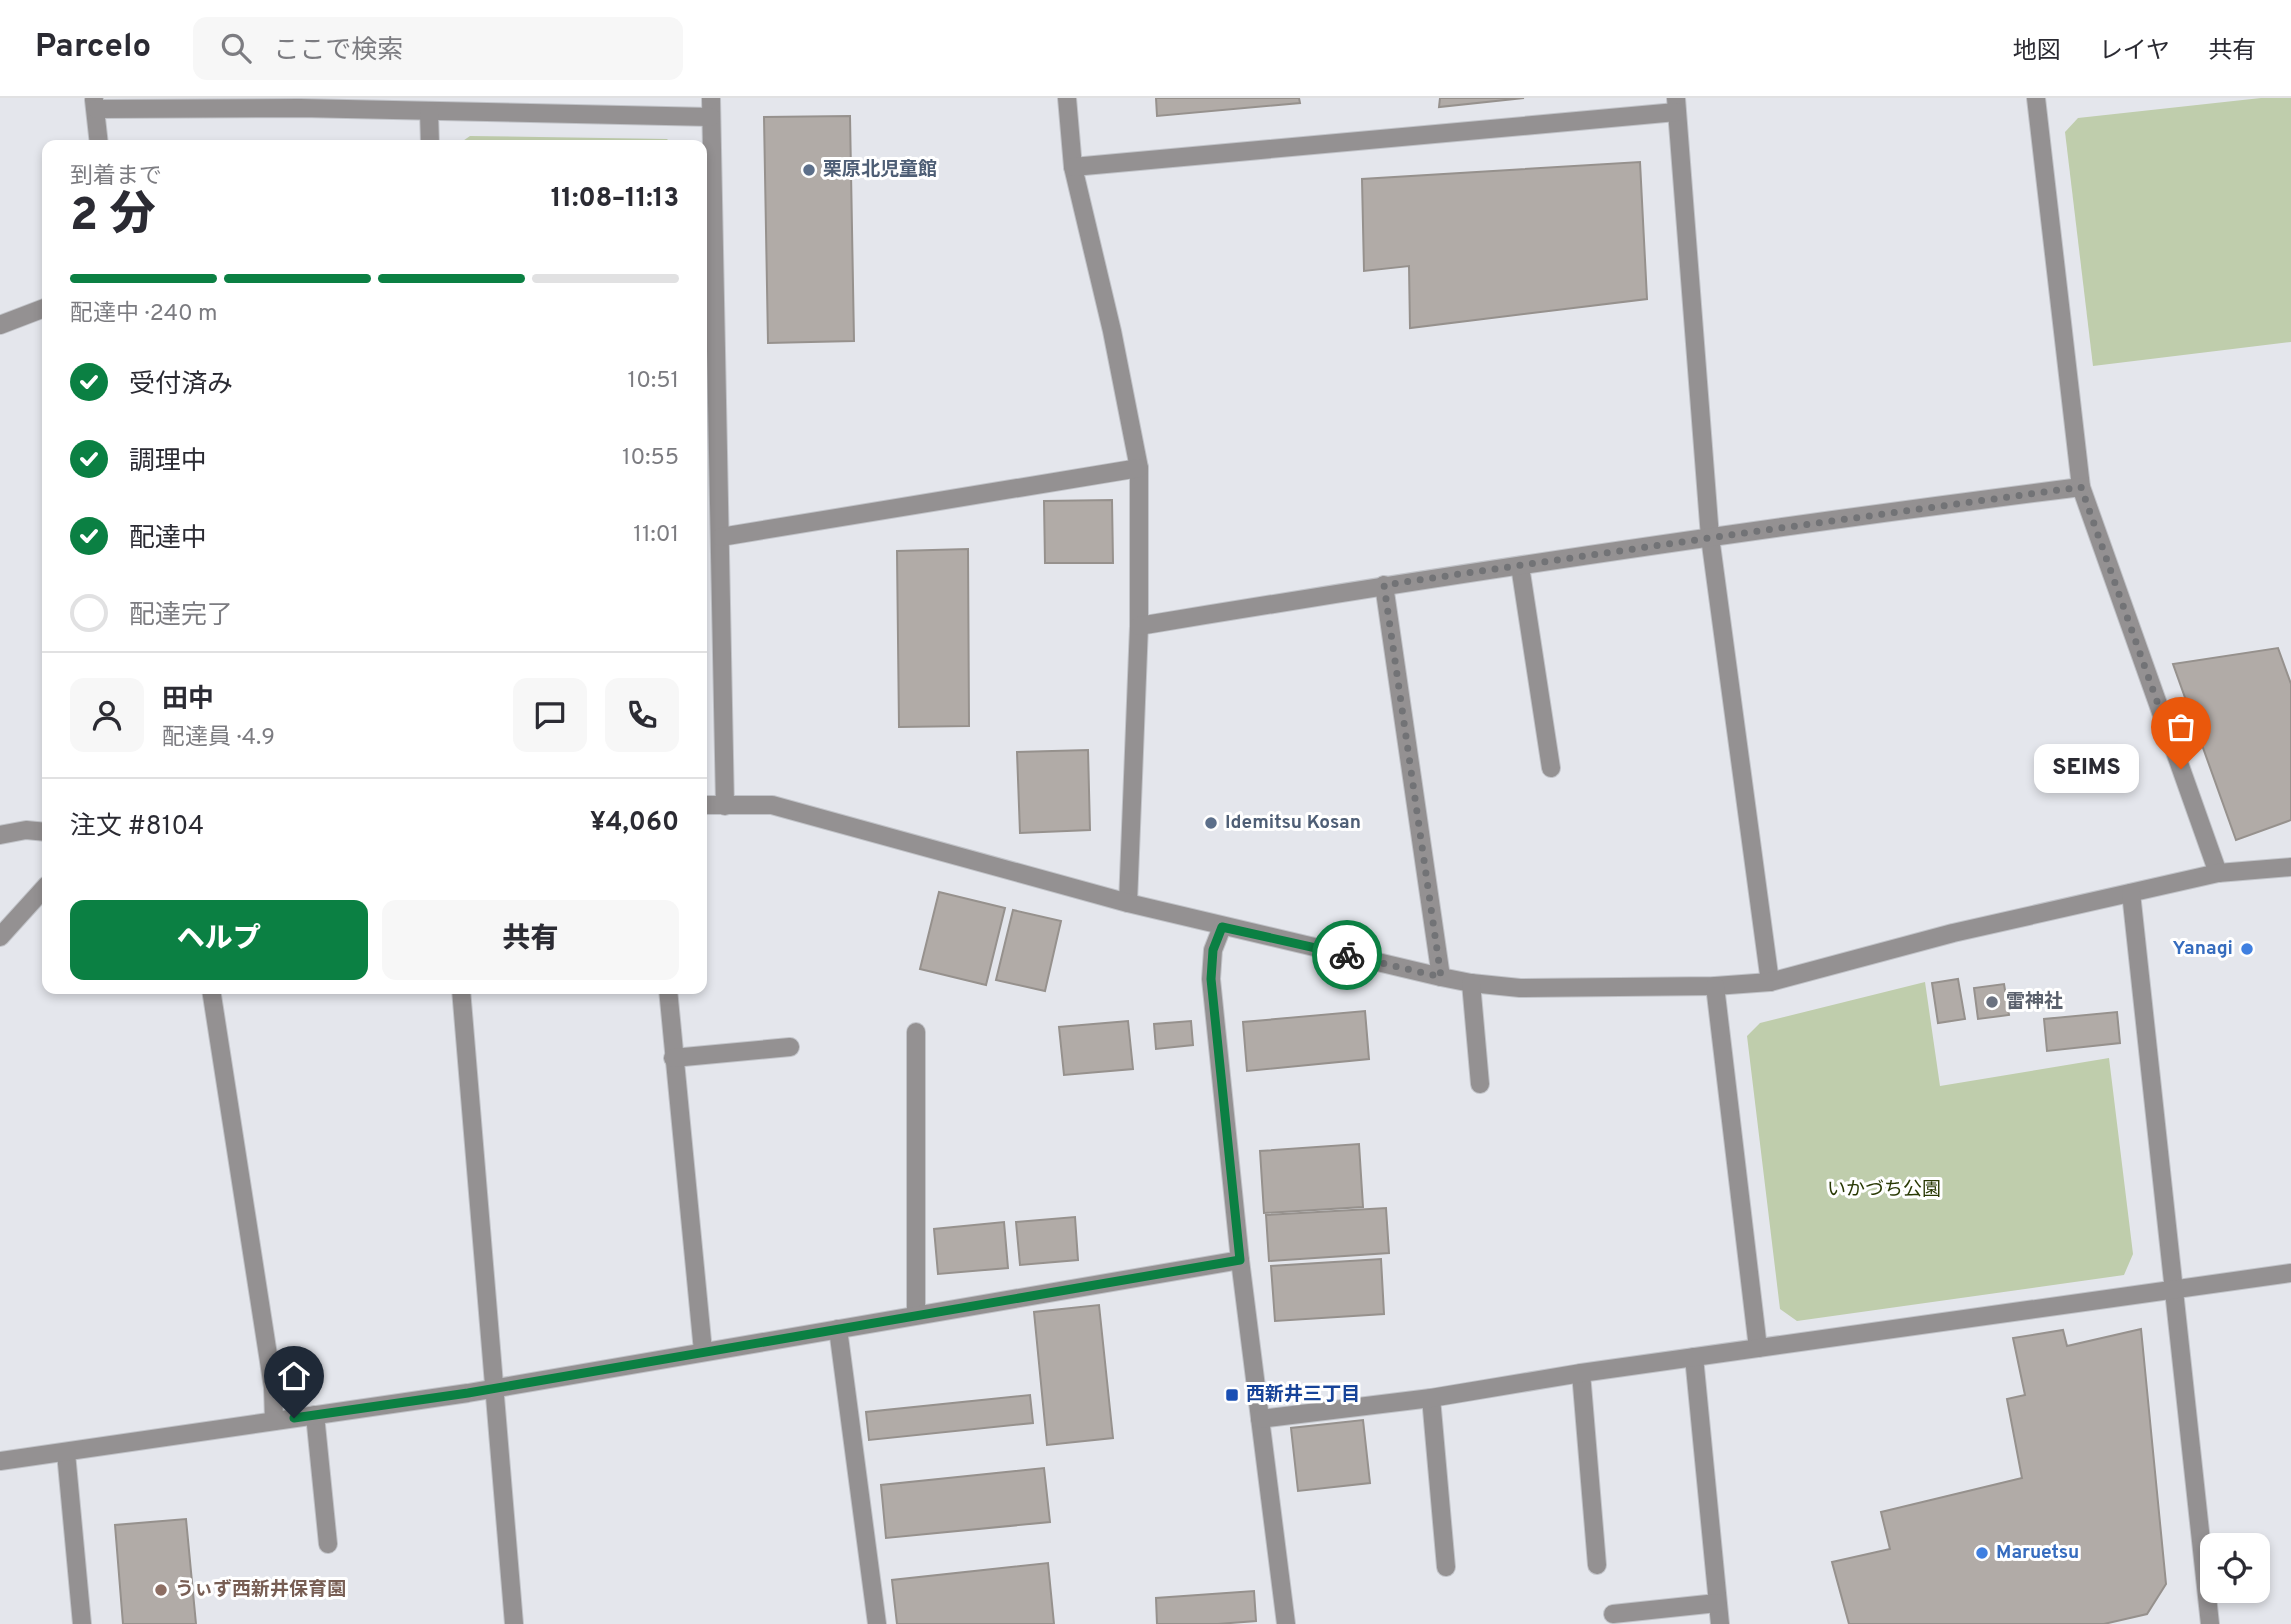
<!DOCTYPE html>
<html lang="ja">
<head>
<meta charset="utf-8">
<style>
  body { margin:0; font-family:Overpass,"Noto Sans JP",sans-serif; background:#f7f7f7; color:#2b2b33; height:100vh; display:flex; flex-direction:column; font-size:26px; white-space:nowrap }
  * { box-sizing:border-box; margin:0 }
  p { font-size:23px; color:#7c7c81 }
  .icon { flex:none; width:38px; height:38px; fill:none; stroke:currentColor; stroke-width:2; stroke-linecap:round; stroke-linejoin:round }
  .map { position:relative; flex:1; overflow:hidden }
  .sheet { position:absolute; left:42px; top:42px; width:665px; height:854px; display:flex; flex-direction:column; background:#fff; border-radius:14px; box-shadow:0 4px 10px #0003 }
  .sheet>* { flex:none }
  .fabs { position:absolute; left:2200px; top:1435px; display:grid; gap:14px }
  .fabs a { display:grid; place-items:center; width:70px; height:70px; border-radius:14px; background:#fff; box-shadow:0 4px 10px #0003; font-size:35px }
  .pin { position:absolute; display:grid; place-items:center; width:60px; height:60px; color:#fff; margin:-72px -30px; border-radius:50% 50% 50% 0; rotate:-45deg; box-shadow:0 0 7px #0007 }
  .pin .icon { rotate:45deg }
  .courier { position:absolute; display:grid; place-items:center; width:70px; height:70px; margin:-35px; border:5px solid #0b8043; border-radius:50%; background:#fff; color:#222; box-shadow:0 2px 9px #0007 }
  .bubble { position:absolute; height:49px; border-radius:14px; background:#fff; box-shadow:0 4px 10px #0003; font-size:23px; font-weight:800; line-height:49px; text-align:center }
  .head em { font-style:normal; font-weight:800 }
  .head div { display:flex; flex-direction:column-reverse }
  .head { display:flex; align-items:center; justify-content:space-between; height:119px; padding:0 28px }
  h1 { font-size:46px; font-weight:800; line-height:52px }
  .bar { display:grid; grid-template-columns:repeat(4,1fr); gap:10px 7px; align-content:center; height:84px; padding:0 28px }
  .bar i { height:9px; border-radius:5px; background:#e1e1e2 }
  .bar .selected { background:#0b8043 }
  .bar p { grid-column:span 4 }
  .line { display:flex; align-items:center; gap:18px; padding:0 28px; border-top:2px solid #e1e1e2 }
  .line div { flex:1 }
  .round { display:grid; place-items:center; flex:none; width:74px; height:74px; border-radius:14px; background:#f7f7f7 }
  ol { padding:0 28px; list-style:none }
  li { display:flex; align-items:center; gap:21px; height:77px }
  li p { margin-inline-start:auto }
  li .icon { padding:7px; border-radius:50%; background:#0b8043; color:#fff; stroke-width:4 }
  li:last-child { color:#7c7c81 }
  li i { width:38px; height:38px; border:4px solid #e1e1e2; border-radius:50% }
  .cta { display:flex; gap:14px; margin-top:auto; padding:14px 28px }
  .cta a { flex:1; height:80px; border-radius:14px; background:#0b8043; color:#fff; font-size:28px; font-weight:800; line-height:80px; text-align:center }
  .cta a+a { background:#f7f7f7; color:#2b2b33 }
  header { display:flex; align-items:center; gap:42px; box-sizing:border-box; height:98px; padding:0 35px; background:#fff; border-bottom:2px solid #e1e1e2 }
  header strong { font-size:33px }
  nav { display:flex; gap:38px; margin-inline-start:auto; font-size:24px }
  .search { width:490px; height:63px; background:#f7f7f7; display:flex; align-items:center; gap:18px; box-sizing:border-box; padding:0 24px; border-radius:14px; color:#7c7c81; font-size:26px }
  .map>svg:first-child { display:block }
</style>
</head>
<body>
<header>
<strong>Parcelo</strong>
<div class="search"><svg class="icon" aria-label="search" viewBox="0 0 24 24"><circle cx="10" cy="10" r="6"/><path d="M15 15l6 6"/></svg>ここで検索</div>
<nav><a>地図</a><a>レイヤ</a><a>共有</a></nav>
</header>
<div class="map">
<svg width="2291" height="1526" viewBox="0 0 2291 1526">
  <rect width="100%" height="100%" fill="#e4e6ec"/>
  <!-- green -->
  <g fill="#bfcdac">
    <path d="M 2261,0 L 2291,0 L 2291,244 L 2093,268 L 2065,34 L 2078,20 Z"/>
    <path d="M 470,38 L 667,41 L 673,47 L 457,47 Z"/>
    <path d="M 1925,884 L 1940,988 L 2109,960 L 2133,1156 L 2124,1177 L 1797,1223 L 1780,1211 L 1747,938 L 1760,925 Z"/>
  </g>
  <!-- building -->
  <g fill="#b1aba7" stroke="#96918d" stroke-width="2">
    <path d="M 1156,0 L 1299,0 L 1300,5 L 1157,18 Z"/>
    <path d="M 1440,0 L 1524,0 L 1439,9 Z"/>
    <path d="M 850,18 L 854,243 L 768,245 L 764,19 Z"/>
    <path d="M 1640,64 L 1647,201 L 1410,230 L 1409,168 L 1364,173 L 1362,81 Z"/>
    <path d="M 1112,402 L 1113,465 L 1045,465 L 1044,403 Z"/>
    <path d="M 968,451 L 969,628 L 899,629 L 897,453 Z"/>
    <path d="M 2278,550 L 2291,586 L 2291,722 L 2236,742 L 2173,566 Z"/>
    <path d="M 1088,652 L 1090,732 L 1020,735 L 1017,654 Z"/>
    <path d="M 939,794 L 1005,810 L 986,887 L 920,871 Z"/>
    <path d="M 1013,812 L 1061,823 L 1045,893 L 996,882 Z"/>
    <path d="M 1958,881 L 1965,921 L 1938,925 L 1932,885 Z"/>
    <path d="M 2004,886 L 2009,917 L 1978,921 L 1974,890 Z"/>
    <path d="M 1365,913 L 1369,961 L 1247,973 L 1243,924 Z"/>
    <path d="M 2117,914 L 2120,945 L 2047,953 L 2044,921 Z"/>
    <path d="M 1128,923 L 1133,971 L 1064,977 L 1059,929 Z"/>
    <path d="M 1191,923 L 1193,947 L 1156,951 L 1154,926 Z"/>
    <path d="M 1359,1046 L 1363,1109 L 1264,1115 L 1260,1053 Z"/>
    <path d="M 1386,1110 L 1389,1155 L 1269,1163 L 1266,1117 Z"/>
    <path d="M 1075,1119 L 1078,1162 L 1020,1167 L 1016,1124 Z"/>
    <path d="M 1004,1124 L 1008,1170 L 938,1176 L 934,1131 Z"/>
    <path d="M 1381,1161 L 1384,1216 L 1275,1223 L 1271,1168 Z"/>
    <path d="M 1099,1207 L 1113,1340 L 1047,1347 L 1034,1214 Z"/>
    <path d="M 2141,1231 L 2166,1486 L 2147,1516 L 2104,1526 L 1849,1526 L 1832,1464 L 1890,1451 L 1881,1414 L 2022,1380 L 2007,1301 L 2025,1297 L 2013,1240 L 2063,1232 L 2067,1248 Z"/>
    <path d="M 1030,1297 L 1033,1325 L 869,1342 L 866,1314 Z"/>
    <path d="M 1363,1322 L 1370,1385 L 1298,1393 L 1291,1330 Z"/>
    <path d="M 1044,1370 L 1050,1424 L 886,1440 L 881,1387 Z"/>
    <path d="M 186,1421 L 196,1526 L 123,1526 L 115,1427 Z"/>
    <path d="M 1048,1465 L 1054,1526 L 897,1526 L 892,1482 Z"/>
    <path d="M 1254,1493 L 1256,1523 L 1218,1526 L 1157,1526 L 1156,1500 Z"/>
  </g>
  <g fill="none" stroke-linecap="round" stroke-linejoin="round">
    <defs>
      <g id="minor">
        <path d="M 711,0 L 725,708"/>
        <path d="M 1067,0 L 1073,69 L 1112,233 L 1139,370 L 1139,528 L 1128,805"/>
        <path d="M 1676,0 L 1710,439 L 1770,884"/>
        <path d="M 2036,0 L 2081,389 L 2218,775"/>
        <path d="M 94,2 L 99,47"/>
        <path d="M 96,11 L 300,10 L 711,19"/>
        <path d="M 429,13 L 430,47"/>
        <path d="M 1073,69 L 1676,14"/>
        <path d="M 0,227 L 47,209"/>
        <path d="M 721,439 L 1139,370"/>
        <path d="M 1520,468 L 1551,670"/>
        <path d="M 1384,487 L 1441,879"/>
        <path d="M 1139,528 C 1452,476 1766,429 2081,389"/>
        <path d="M 702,707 L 772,707 L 1128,805 L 1441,879 L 1471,885 L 1520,890 L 1715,888 L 1770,884 L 1953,835 L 2218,775 L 2291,769"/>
        <path d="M 0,737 L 26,732 L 47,734"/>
        <path d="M 2131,795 L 2210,1526"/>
        <path d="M 1222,829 L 1213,852 L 1211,881 L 1240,1162 L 1286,1526"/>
        <path d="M 0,839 L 47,787"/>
        <path d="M 1471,885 L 1480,986"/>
        <path d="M 1715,888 L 1758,1250"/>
        <path d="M 211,891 L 273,1289 L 274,1323"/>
        <path d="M 461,891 L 514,1526"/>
        <path d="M 668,891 L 703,1253"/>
        <path d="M 673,960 L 790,949"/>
        <path d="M 916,1217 L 916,934"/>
        <path d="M 838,1231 L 877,1526"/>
        <path d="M 1694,1259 L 1720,1526"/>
        <path d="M 1581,1275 L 1597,1467"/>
        <path d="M 1431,1300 L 1446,1469"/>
        <path d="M 315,1317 L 328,1446"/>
        <path d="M 1260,1321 L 1431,1300 L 1581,1275 L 2291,1175"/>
        <path d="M 66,1355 L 82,1526"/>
        <path d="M 0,1363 L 468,1295 L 1240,1162"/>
        <path d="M 1613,1516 L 1717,1505"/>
      </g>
    </defs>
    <!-- minor casing -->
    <use href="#minor" stroke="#c1c3c8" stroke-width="20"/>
    <!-- minor -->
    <use href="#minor" stroke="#949192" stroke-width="18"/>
  </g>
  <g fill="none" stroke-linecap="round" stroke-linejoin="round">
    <!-- done -->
    <path stroke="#727376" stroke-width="7" stroke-dasharray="0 12.6" d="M 1347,857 L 1441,879 L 1384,487 L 1737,436 L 2081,389 L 2181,671"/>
    <!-- route -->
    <path stroke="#0b8043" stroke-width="9" d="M 294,1320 L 468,1295 L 1240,1162 L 1211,881 L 1213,852 L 1222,829 L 1347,857"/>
  </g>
  <!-- markers -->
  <g fill="#5c6f8a" stroke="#fff" stroke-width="2.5">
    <circle cx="809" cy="72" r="7"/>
    <circle cx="1211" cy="725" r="7"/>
  </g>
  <g fill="#3f7fe0" stroke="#fff" stroke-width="2.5">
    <circle cx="2247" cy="851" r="7"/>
    <circle cx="1982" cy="1455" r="7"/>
  </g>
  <circle fill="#6b7280" stroke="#fff" stroke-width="2.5" cx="1992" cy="904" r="7"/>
  <rect fill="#1a4fb4" stroke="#fff" stroke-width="2.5" x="1225" y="1290" width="14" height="14" rx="3.5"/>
  <circle fill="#8d6e63" stroke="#fff" stroke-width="2.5" cx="161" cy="1492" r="7"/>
  <g text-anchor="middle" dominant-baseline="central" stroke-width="6" stroke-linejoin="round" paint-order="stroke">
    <!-- service labels -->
    <g font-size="19" font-weight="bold" fill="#4e5e75" stroke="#fff" text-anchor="start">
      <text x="823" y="72">栗原北児童館</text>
      <text x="1225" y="725">Idemitsu Kosan</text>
    </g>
    <!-- shop labels -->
    <g font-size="19" font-weight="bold" fill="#366cbe" stroke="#fff" text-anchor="end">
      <text x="2233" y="851">Yanagi</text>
      <text x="1996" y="1455" text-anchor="start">Maruetsu</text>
    </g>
    <!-- worship labels -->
    <g font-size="19" font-weight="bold" fill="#5b616d" stroke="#fff" text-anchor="start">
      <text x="2006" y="904">雷神社</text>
    </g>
    <!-- park labels -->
    <g font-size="19" fill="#293904" stroke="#fff">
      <text x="1884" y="1092">いかづち公園</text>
    </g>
    <!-- transit labels -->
    <g font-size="19" font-weight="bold" fill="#164399" stroke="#fff" text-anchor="start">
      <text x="1246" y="1297">西新井三丁目</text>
    </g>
    <!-- education labels -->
    <g font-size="19" font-weight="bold" fill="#785e54" stroke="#fff" text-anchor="start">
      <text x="175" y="1492">うぃず西新井保育園</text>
    </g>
  </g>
</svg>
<div class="fabs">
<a><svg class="icon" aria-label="locate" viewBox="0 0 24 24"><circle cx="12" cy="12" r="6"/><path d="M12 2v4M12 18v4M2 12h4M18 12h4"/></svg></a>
</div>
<div class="pin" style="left:2181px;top:671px;background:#ea580c"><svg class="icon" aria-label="bag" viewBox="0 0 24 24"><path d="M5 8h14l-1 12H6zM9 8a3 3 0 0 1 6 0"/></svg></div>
<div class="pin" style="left:294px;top:1320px;background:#1f2937"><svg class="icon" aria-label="home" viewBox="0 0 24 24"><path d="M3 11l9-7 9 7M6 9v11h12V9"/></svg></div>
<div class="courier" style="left:1347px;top:857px"><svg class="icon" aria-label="bike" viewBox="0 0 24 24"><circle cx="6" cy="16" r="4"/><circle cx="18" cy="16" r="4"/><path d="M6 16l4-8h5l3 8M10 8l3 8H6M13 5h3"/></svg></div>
<div class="bubble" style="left:2034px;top:646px;width:105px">SEIMS</div>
<section class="sheet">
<div class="head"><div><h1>2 分</h1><p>到着まで</p></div><em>11:08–11:13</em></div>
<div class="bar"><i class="selected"></i><i class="selected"></i><i class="selected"></i><i></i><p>配達中 · 240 m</p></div>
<ol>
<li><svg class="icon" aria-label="check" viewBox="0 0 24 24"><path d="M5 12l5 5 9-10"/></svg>受付済み<p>10:51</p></li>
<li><svg class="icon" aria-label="check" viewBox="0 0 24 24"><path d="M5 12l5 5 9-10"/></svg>調理中<p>10:55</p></li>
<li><svg class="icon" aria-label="check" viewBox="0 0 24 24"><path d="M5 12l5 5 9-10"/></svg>配達中<p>11:01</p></li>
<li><i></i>配達完了</li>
</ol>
<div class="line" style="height:126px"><a class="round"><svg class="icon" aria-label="person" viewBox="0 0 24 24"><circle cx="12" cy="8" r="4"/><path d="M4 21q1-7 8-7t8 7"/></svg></a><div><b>田中</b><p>配達員 · 4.9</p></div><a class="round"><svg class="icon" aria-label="chat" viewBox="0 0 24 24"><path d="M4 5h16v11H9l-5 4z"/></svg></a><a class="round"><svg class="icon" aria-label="phone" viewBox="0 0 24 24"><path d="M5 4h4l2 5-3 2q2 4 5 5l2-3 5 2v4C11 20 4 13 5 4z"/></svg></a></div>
<div class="line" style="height:91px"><div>注文 #8104</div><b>¥4,060</b></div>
<div class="cta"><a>ヘルプ</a><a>共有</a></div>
</section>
</div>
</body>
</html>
